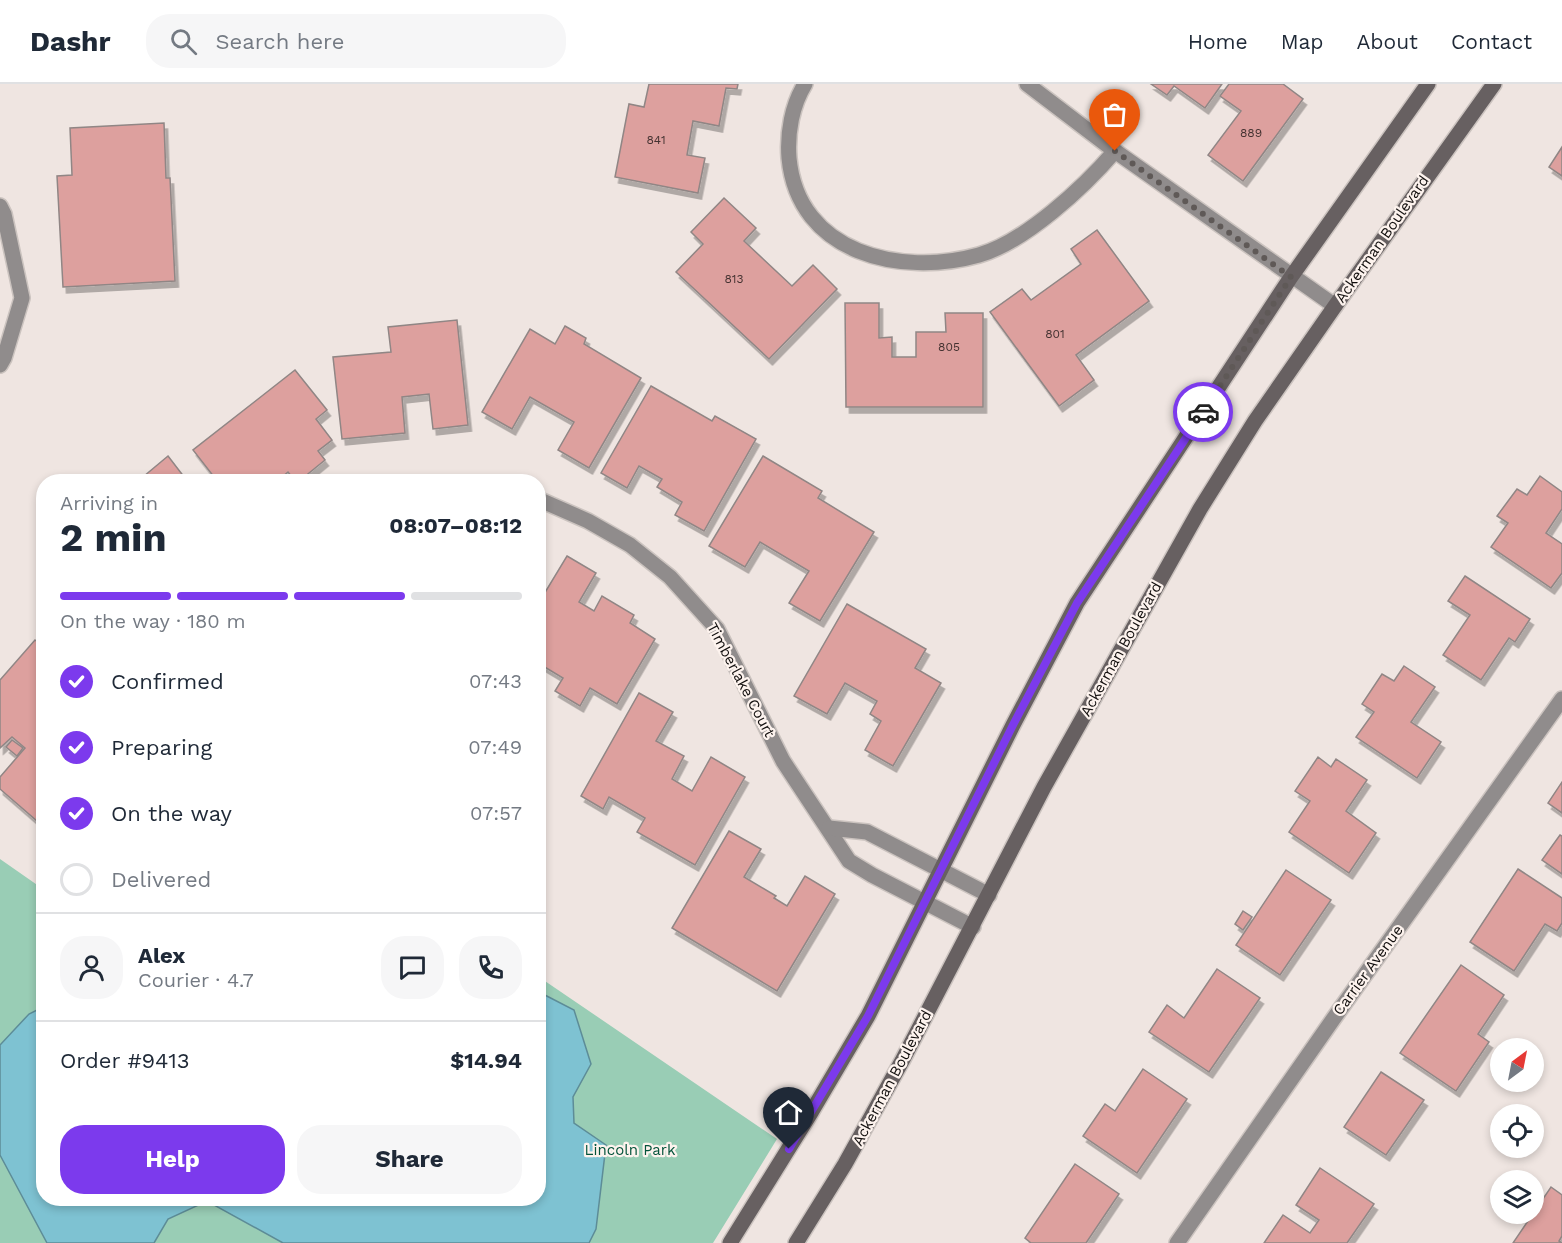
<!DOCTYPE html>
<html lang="en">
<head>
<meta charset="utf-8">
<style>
  body { margin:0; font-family:"Work Sans",sans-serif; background:#f6f6f7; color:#1f2937; height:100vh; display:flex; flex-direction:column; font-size:22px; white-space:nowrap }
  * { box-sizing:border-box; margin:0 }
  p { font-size:20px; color:#747a83 }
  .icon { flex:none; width:33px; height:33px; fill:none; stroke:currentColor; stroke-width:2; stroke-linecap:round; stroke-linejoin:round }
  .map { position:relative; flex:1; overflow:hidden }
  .side { position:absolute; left:36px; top:390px; width:510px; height:732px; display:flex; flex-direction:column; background:#fff; border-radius:24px; box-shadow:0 3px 9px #0003 }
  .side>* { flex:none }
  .needle { width:39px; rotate:32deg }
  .controls { position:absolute; left:1490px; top:954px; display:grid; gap:12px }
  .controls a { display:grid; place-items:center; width:54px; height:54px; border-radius:50%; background:#fff; box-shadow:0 3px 9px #0003; font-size:30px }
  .pin { position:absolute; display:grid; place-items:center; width:51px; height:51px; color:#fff; margin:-62px -26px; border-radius:50% 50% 50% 0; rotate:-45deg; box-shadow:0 0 6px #0007 }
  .pin .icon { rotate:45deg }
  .courier { position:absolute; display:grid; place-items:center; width:60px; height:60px; margin:-30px; border:4px solid #7c3aed; border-radius:50%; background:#fff; color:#222; box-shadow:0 2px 8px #0007 }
  .overview em { font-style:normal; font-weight:700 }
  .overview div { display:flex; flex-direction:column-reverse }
  .overview { display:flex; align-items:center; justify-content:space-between; height:102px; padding:0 24px }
  h1 { font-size:39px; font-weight:700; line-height:45px }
  .bar { display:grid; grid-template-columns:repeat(4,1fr); gap:9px 6px; align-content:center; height:72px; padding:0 24px }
  .bar i { height:8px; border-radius:4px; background:#e0e1e3 }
  .bar .selected { background:#7c3aed }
  .bar p { grid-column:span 4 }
  .line { display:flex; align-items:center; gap:15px; padding:0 24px; border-top:2px solid #e0e1e3 }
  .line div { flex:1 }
  .round { display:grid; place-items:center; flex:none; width:63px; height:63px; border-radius:24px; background:#f6f6f7 }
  ol { padding:0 24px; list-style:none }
  li { display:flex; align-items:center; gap:18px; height:66px }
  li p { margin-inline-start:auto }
  li .icon { padding:6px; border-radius:50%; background:#7c3aed; color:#fff; stroke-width:4 }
  li:last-child { color:#747a83 }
  li i { width:33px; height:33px; border:3px solid #e0e1e3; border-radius:50% }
  .action { display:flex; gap:12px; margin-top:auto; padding:12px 24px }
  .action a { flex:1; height:69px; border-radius:24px; background:#7c3aed; color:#fff; font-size:24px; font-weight:700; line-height:69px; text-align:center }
  .action a+a { background:#f6f6f7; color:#1f2937 }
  header { display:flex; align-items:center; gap:36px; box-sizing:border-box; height:84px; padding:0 30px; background:#fff; border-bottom:2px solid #e0e1e3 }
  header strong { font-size:28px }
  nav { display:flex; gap:33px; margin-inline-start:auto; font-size:21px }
  .search { width:420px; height:54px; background:#f6f6f7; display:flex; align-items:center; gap:15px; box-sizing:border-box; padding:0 21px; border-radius:24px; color:#747a83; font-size:22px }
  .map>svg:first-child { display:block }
</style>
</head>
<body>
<header>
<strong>Dashr</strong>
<div class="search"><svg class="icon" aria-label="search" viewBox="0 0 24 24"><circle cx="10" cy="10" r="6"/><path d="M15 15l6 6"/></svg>Search here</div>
<nav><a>Home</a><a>Map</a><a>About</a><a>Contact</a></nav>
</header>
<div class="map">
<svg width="1562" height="1159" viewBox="0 0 1562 1159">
  <defs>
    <filter id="shadow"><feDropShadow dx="3.5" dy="6" stdDeviation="0" flood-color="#0004"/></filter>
  </defs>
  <rect width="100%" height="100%" fill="#efe5e1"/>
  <!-- green -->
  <path fill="#99cdb5" d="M 0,775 L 43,805 L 44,1114 L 538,1114 L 539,893 L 777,1055 L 713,1159 L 0,1159 Z"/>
  <!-- water -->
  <path fill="#7ec2d2" stroke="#5d8c97" stroke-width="1.5" d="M 539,908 L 574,926 L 591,980 L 573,1013 L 574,1039 L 606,1061 L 596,1145 L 589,1159 L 283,1159 L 207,1117 L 168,1135 L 154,1159 L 47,1159 L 0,1071 L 0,961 L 29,930 L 43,923 L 44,1114 L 538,1114 Z"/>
  <!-- building -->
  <g fill="#dda09e" stroke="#908685" stroke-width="1.5" filter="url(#shadow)">
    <path d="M 649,0 L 738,0 L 737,5 L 726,4 L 719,42 L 693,37 L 687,71 L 705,74 L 698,109 L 615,93 L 629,20 L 644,23 Z"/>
    <path d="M 1151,0 L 1222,0 L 1205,24 L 1174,2 L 1167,11 Z"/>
    <path d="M 1229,0 L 1283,0 L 1303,15 L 1243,97 L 1208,71 L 1241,27 L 1220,12 Z"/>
    <path d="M 164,39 L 166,94 L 170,94 L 175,197 L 63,203 L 57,92 L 72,91 L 70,44 Z"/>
    <path d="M 1562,63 L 1562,92 L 1549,83 Z"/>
    <path d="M 724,114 L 756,144 L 744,157 L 792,202 L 813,181 L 837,205 L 769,275 L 676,188 L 703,160 L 691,148 Z"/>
    <path d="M 1097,146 L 1149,217 L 1076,271 L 1094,296 L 1059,322 L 990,228 L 1022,205 L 1031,216 L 1081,180 L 1071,165 Z"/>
    <path d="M 845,219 L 879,219 L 879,254 L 892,253 L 892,273 L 916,273 L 916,248 L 946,248 L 945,229 L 983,229 L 983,323 L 846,323 Z"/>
    <path d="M 457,236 L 468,341 L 433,345 L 429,310 L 402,313 L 405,349 L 342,355 L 333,273 L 391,268 L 388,243 Z"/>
    <path d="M 565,242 L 586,254 L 584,260 L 641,294 L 589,384 L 558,366 L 574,338 L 530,313 L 512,345 L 482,328 L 530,245 L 555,260 Z"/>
    <path d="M 295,286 L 327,326 L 316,335 L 332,356 L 318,367 L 325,376 L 298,398 L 296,398 L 288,388 L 276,398 L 218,398 L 193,366 Z"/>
    <path d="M 651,302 L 712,337 L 715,332 L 756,355 L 704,447 L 675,431 L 682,418 L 657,403 L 662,395 L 639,382 L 627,404 L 601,389 Z"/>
    <path d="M 168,372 L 188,398 L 137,398 Z"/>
    <path d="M 763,372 L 822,407 L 818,414 L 874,448 L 820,537 L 789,519 L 809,487 L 760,458 L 745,483 L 709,462 Z"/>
    <path d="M 1540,392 L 1562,408 L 1562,425 L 1546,449 L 1562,460 L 1562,489 L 1551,504 L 1491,463 L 1508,439 L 1497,432 L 1517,405 L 1527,411 Z"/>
    <path d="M 567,472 L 596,489 L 579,518 L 594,527 L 602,512 L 634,531 L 630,539 L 655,555 L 617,620 L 590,604 L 580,622 L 555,607 L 563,594 L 538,579 L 538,520 Z"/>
    <path d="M 1465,492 L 1530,535 L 1515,558 L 1509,554 L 1481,596 L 1443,571 L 1470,531 L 1448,517 Z"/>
    <path d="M 847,520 L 926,565 L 915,584 L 941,599 L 893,682 L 865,666 L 881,637 L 870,630 L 877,617 L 845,599 L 827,630 L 794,612 Z"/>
    <path d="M 35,556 L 44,563 L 44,604 L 40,608 L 44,610 L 44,743 L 0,705 L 0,693 L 25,664 L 12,653 L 0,664 L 0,596 Z"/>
    <path d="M 1404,582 L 1435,603 L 1411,638 L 1441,658 L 1417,694 L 1356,653 L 1374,628 L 1362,620 L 1382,590 L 1394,597 Z"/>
    <path d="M 639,609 L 673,628 L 656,657 L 684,672 L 672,695 L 692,707 L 711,673 L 745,693 L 695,781 L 637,748 L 645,734 L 609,713 L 603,725 L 581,712 Z"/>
    <path d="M 12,656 L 23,664 L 17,672 L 6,663 Z"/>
    <path d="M 1318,673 L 1331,683 L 1336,675 L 1367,696 L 1346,727 L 1376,749 L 1349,789 L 1289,748 L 1310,717 L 1295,707 Z"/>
    <path d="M 1562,698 L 1562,729 L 1548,719 Z"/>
    <path d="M 729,747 L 761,765 L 744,793 L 776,812 L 774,814 L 787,822 L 805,792 L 835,810 L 777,907 L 672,844 Z"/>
    <path d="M 1560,751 L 1562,752 L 1562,790 L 1542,776 Z"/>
    <path d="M 1518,785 L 1562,814 L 1562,839 L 1557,847 L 1545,840 L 1514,887 L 1470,858 Z"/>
    <path d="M 1286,786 L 1331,816 L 1280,891 L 1236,861 Z"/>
    <path d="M 1243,827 L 1252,833 L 1243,846 L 1235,840 Z"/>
    <path d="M 1461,881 L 1504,911 L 1478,950 L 1489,958 L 1456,1007 L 1400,969 Z"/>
    <path d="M 1217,885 L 1260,914 L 1209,988 L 1149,948 L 1167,921 L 1184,934 Z"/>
    <path d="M 1143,985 L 1187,1015 L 1137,1089 L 1083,1052 L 1105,1020 L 1115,1027 Z"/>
    <path d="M 1381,988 L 1424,1016 L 1386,1071 L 1344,1043 Z"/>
    <path d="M 1075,1080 L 1119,1110 L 1086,1159 L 1031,1159 L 1025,1154 Z"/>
    <path d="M 1320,1084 L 1374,1120 L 1347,1159 L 1264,1159 L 1283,1131 L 1310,1149 L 1319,1136 L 1296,1121 Z"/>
    <path d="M 1551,1103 L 1562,1111 L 1562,1152 L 1559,1157 L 1562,1159 L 1513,1159 Z"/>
  </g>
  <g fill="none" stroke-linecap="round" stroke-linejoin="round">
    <defs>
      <g id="street">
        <path d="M 805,0 C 792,21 787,49 789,74 C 798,170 901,193 979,171 C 1025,158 1084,103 1115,67 L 1027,0"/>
        <path d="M 1115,67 L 1335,222"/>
        <path d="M 0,122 L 4,130 L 22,214 L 4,274 L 0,281"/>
        <path d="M 538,415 L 588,437 L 630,461 L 670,493 L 717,545 L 783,677 L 849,777 L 872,791 L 973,843"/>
        <path d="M 829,744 L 867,748 L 989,811"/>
        <path d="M 1177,1159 L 1334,934 L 1562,615"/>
      </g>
      <g id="secondary">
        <path d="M 730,1159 L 812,1027 L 868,932 L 1013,641 L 1077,519 L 1291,193 L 1428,0"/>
        <path d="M 796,1159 L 845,1080 L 902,977 L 1044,703 L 1200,425 L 1255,337 L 1335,222 L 1494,0"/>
      </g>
    </defs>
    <!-- street casing -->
    <use href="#street" stroke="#cbc3bf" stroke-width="18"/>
    <!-- secondary casing -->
    <use href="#secondary" stroke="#cbc3bf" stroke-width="18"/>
    <!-- street -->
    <use href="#street" stroke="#908c8c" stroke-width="15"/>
    <!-- secondary -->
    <use href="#secondary" stroke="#676061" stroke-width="15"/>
  </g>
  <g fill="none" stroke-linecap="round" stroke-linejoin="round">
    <!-- done -->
    <path stroke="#5f5957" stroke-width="6" stroke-dasharray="0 10.8" d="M 1115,67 L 1291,193 L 1203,328"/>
    <!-- route -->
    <path stroke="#7c3aed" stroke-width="8" d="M 789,1065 L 868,932 L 1013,641 L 1077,519 L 1203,328"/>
  </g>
  <g text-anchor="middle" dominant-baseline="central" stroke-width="4.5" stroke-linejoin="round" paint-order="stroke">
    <!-- number labels -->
    <g font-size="12" fill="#443231">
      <text x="1251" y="49">889</text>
      <text x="656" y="56">841</text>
      <text x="734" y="195">813</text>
      <text x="1055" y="250">801</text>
      <text x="949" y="263">805</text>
    </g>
    <!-- street labels -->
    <g font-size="15" fill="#110e0d" stroke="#fdf3ee">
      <text transform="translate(1382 155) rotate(-55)">Ackerman Boulevard</text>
      <text transform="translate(1121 565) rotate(-61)">Ackerman Boulevard</text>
      <text transform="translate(741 596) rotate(62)">Timberlake Court</text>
      <text transform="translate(1368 886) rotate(-54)">Carrier Avenue</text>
      <text transform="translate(892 994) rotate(-62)">Ackerman Boulevard</text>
    </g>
    <!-- park labels -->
    <g font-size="15" fill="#03533a" stroke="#fdf3ee">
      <text x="630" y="1066">Lincoln Park</text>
    </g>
  </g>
</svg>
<div class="controls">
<a><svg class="needle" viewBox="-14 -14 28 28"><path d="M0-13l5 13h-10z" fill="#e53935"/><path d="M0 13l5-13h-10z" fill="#747a83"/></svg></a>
<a><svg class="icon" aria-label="locate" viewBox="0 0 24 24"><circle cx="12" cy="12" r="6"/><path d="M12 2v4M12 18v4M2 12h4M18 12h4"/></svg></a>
<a><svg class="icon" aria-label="layers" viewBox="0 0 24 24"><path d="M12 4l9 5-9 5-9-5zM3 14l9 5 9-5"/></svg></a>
</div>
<div class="pin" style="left:1115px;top:67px;background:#ea580c"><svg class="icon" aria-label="bag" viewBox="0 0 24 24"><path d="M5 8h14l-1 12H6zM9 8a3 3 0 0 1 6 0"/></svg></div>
<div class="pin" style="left:789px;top:1065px;background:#1f2937"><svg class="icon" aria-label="home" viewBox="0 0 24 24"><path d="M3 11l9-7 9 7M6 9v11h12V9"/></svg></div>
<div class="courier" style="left:1203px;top:328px"><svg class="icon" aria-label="car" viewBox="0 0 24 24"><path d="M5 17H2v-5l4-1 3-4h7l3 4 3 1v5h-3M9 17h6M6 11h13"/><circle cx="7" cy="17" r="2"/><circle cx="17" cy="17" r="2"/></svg></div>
<section class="side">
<div class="overview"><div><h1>2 min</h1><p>Arriving in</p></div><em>08:07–08:12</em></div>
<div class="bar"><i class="selected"></i><i class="selected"></i><i class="selected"></i><i></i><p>On the way · 180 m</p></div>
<ol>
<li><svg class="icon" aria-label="check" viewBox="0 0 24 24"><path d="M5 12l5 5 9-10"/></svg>Confirmed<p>07:43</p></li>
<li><svg class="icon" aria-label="check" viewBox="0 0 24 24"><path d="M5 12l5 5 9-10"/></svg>Preparing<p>07:49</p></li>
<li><svg class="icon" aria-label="check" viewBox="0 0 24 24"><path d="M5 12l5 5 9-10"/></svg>On the way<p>07:57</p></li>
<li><i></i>Delivered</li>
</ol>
<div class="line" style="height:108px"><a class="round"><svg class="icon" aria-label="person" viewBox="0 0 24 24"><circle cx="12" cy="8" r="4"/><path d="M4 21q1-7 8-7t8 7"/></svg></a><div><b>Alex</b><p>Courier · 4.7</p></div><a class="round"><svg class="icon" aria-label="chat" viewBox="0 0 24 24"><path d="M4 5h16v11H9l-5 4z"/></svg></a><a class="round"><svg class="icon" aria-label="phone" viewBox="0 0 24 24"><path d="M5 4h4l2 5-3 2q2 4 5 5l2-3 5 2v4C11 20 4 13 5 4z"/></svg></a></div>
<div class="line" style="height:78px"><div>Order #9413</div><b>$14.94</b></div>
<div class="action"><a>Help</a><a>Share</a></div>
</section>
</div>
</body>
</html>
